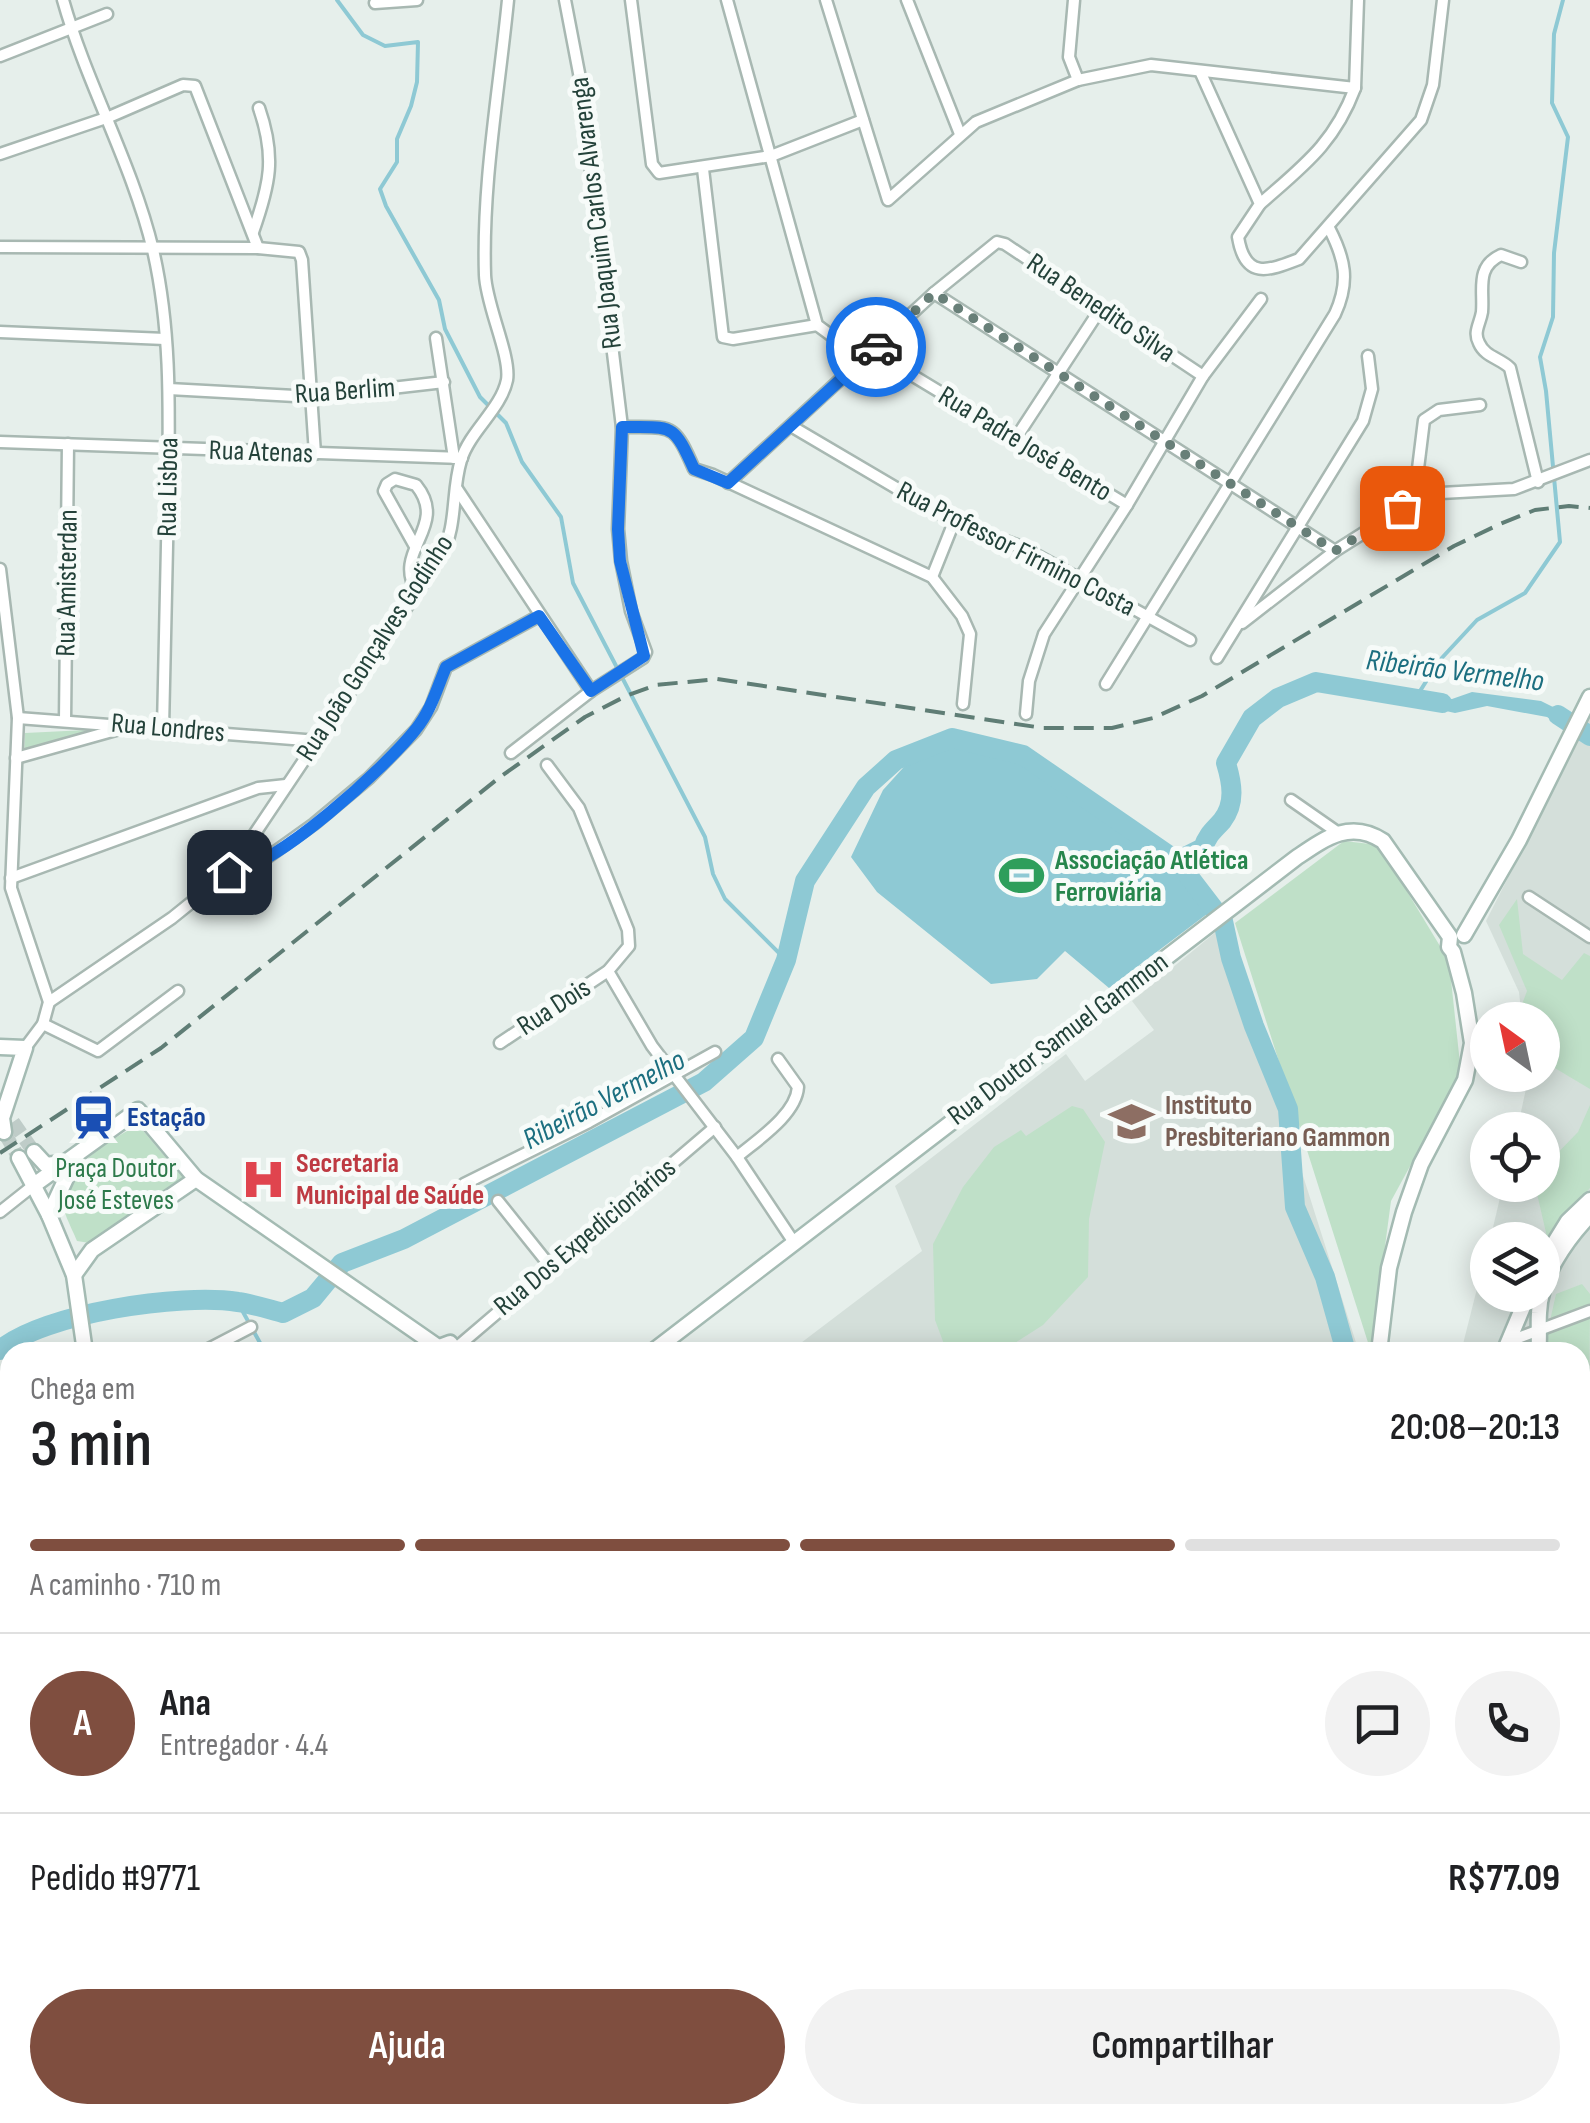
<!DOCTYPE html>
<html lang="pt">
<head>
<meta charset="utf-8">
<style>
  body { margin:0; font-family:"Sofia Sans Condensed",sans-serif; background:#f2f2f2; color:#202124; height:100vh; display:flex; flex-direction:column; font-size:38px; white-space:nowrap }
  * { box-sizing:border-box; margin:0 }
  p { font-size:32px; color:#757577 }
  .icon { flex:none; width:55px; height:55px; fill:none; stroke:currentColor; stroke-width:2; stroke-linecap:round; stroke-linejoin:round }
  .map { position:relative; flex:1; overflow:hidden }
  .side { position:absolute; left:0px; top:1342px; width:1590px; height:782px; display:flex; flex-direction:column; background:#fff; border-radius:30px 30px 0 0; box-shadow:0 5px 25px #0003 }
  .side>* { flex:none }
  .needle { width:65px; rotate:327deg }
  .buttons { position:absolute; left:1470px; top:1002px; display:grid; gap:20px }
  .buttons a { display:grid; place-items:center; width:90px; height:90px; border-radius:50%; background:#fff; box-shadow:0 5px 25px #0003; font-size:50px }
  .pin { position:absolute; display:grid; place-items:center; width:85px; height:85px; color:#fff; margin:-42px; border-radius:20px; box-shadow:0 5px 15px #0006 }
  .courier { position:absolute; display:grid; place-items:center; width:100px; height:100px; margin:-50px; border:8px solid #1a73e8; border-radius:50%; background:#fff; color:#222; box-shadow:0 2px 12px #0007 }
  .head em { font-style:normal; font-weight:600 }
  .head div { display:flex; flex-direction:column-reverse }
  .head { display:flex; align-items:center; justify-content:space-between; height:170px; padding:0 30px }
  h1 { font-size:65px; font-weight:600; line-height:75px }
  .bar { display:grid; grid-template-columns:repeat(4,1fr); gap:15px 10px; align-content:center; height:120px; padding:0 30px }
  .bar i { height:12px; border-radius:8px; background:#e0e0e0 }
  .bar .selected { background:#7f4e3f }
  .bar p { grid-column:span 4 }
  .line { display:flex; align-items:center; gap:25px; padding:0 30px; border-top:2px solid #e0e0e0 }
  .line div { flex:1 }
  .round { display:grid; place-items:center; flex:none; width:105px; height:105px; border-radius:52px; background:#f2f2f2 }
  .button { display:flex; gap:20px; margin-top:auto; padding:20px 30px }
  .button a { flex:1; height:115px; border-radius:60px; background:#7f4e3f; color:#fff; font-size:40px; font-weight:600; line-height:115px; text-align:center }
  .button a+a { background:#f2f2f2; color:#202124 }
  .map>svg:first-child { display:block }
</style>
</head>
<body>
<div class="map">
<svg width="1590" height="2123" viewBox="0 0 1590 2123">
  <rect width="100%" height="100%" fill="#e6efeb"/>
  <!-- built -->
  <g fill="#d4dfda">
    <path d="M 1590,716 L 1590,1651 L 1580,1638 L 1580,1352 L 1461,1352 L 1487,1249 L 1488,1295 L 1542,1295 L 1542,1240 L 1490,1240 L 1503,1185 L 1542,1185 L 1542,1130 L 1517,1130 L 1529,1075 L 1542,1075 L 1542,1020 L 1522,1020 L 1519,992 L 1486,921 Z"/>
    <path d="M 1217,931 L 1298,1160 L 1359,1352 L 789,1352 L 922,1251 L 895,1186 L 1066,1054 L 1085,1081 L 1154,1030 L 1132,1001 Z"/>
  </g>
  <!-- green -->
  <g fill="#bfe0c8">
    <path d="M 107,729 L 24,755 L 25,733 Z"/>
    <path d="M 1344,841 L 1379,845 L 1449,961 L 1461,1073 L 1391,1201 L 1371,1352 L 1235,923 Z"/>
    <path d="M 1517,899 L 1523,954 L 1562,980 L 1584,953 L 1590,956 L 1590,1089 L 1543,1061 L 1542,1020 L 1516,1020 L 1527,991 L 1499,925 Z"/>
    <path d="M 1590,1105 L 1590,1188 L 1547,1237 L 1535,1185 L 1542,1185 L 1543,1168 L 1578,1132 Z"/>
    <path d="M 1072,1106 L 1083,1109 L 1105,1142 L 1089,1219 L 1088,1277 L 1043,1325 L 1001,1352 L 947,1352 L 935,1320 L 933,1244 L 963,1187 L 994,1147 L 1021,1130 L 1026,1136 Z"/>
    <path d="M 139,1126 L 184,1179 L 96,1244 L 77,1241 C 72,1228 60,1208 62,1194 C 65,1170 117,1133 139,1126 Z"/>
    <path d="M 1582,1284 L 1590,1294 L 1589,1445 L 1580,1444 L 1580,1352 L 1543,1352 L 1556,1294 Z"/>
  </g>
  <!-- water -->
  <g fill="#8ec9d4">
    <path d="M 1472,692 L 1541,701 L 1573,717 L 1567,729 L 1547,717 L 1487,706 L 1455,713 L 1414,704 L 1422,695 L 1452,699 Z"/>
    <path d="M 953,743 L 1010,756 L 1167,860 L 1207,914 L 1109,988 L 1065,951 L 1037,979 L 991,984 L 877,892 L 851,857 L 883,790 L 912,758 Z"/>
  </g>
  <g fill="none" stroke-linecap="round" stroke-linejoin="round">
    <!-- stream -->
    <g stroke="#8ec9d4" stroke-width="4">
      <path d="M 337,0 L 363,35 L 385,46 L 418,42 L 417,82 L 411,106 L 397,139 L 397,162 L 380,189 L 386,206 L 439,300 L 445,329 L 480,397 L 506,423 L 522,462 L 561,517 L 573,583 L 705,837 L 713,874 L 725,899 L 786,960"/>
      <path d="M 1415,699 L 1439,661 L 1477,620 L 1525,593 L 1560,542 L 1546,391 L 1540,357 L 1553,317 L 1554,253 L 1568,137 L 1552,103 L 1554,34 L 1563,0"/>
      <path d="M 237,1301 L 265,1352"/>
      <path d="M 863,2115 L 868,2123"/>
    </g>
    <!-- river -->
    <g stroke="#8ec9d4" stroke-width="20">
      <path d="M 1558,715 L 1590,736"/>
      <path d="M 1177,861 L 1223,921 L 1231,958 L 1254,1026 L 1288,1109 L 1295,1207 L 1325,1277 L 1346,1352"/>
      <path d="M 0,1350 C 44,1313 181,1293 238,1302 C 253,1304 268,1309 283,1313 L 313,1298 L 342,1263 L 404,1239 L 704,1082 L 754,1038 L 786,960 L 805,881 L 866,787 L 896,760 L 952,738 L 1023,755 L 1177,861 L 1203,848 C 1208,834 1213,831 1222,821 C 1236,803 1232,783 1226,763 L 1252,718 L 1278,698 L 1316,682 L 1442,703"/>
      <path d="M 1580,1904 L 1590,1917"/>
    </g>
    <!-- secondary-tunnel -->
    <g stroke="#bfccc8" stroke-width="14" stroke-dasharray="14 7" stroke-linecap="butt">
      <path d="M 13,1122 L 34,1152"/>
      <path d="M 4,1132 L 19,1158"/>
    </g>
    <defs>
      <g id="street">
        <path d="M 63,0 C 87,85 132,163 153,250 C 172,332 169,417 168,500 C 166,576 164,652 163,728"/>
        <path d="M 631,0 L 652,164 L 659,173 L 771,156 L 863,120"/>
        <path d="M 727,0 L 817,325 L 863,359"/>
        <path d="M 826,0 L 888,200 L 976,122 L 1078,80 L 1069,57 L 1074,0"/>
        <path d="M 907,0 L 960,134"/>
        <path d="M 375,3 L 417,0"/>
        <path d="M 0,56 L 107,14"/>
        <path d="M 1200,71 L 1260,204 L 1238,237 C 1245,280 1268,271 1299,259 L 1421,120 L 1433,85 L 1443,0"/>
        <path d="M 1078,80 L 1151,65 L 1355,88 L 1358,0"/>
        <path d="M 0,154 L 109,117 L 183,85 L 195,86 L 258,248"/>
        <path d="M 703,169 L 723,337 L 733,339 L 817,325"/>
        <path d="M 1260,204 C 1303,166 1334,144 1355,88"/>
        <path d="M 253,232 C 270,184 276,157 259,108"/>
        <path d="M 0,247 L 258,248 L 299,252 L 302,260 L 315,454"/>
        <path d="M 1521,262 L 1501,255 C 1475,267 1484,290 1482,312 C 1480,324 1473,332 1479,343 C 1485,357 1500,358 1510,368 L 1538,482"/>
        <path d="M 934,293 L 1335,551"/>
        <path d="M 0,332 L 165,339"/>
        <path d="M 436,338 L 454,458"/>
        <path d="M 872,351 L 1127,505"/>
        <path d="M 169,389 L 313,397 L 444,382"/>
        <path d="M 791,426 L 954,522 L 1022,547 L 1190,640"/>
        <path d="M 622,427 C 673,428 673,421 694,469 L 713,475 L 932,577 L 962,616 L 970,634 L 963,704"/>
        <path d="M 1016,438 L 1101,308"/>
        <path d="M 0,442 L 462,458"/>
        <path d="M 728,483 L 934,293 L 997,242 L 1005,244 L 1203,376"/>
        <path d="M 457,489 L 591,691"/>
        <path d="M 1414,501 L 1424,420 L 1439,410 L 1480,405"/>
        <path d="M 416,548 L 384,491 L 387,484 L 395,479 L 416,485 C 450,527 391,550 417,592"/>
        <path d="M 0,569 L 18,718 L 11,888 L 49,1002 L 43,1024 L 25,1048"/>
        <path d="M 932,577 L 954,522"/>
        <path d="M 1242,623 L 1335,551 L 1414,501 L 1441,493 L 1514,489 L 1590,460"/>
        <path d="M 1217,658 L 1363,421 L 1372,389 L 1368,356"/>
        <path d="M 1106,684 L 1335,314 C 1350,281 1345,259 1329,228"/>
        <path d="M 1026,714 L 1029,681 L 1044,634 L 1127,505 L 1203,376 L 1261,299"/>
        <path d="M 18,718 L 318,741"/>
        <path d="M 65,721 L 68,444"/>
        <path d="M 511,753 L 591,691 L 643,658 L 646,652 L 631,611 L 621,561 L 618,529 L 622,427 L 579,73 L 565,0"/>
        <path d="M 16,758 L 123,728"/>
        <path d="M 1291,800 L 1337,832"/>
        <path d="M 229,872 L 441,556 C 458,525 451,493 461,460 C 470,431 501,409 507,380 C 511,356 486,305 485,275 C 482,184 499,91 508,0"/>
        <path d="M 11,878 L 258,788 L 286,785"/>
        <path d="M 1529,897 L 1590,937"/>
        <path d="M 608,971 L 652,1046 L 737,1157 L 795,1244"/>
        <path d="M 49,1002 L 172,918 L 229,872 L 258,864 L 314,824 L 369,778 L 416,730 L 431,707 L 446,667 L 539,616"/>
        <path d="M 43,1024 L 98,1051 L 178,991"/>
        <path d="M 500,1043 L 608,971 L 629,946 L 628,930 L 579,808 L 547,765"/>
        <path d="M 737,1157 C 757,1140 796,1115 798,1087 L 778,1059"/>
        <path d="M 464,1184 L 589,1122 L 715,1052"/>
        <path d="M 498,1201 L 550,1266"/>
        <path d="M 0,1212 L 34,1185"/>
        <path d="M 1510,1341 L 1590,1311"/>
        <path d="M 456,1348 L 715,1127"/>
        <path d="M 203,1352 L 251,1327"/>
        <path d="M 1580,1583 L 1590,1583"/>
        <path d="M 1580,1747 L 1590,1761"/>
        <path d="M 0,1853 L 10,1861"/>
        <path d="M 1580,2016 L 1590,2009"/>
        <path d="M 1580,2062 L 1590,2075"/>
        <path d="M 0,2105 L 10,2109"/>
        <path d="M 31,2115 L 52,2123"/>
        <path d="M 365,2115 L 368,2123"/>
        <path d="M 488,2115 L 490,2123"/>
        <path d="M 634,2115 L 635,2123"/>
        <path d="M 789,2115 L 792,2123"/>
        <path d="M 1126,2115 L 1130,2123"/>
        <path d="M 1526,2115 L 1533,2123"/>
        <path d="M 200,2123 L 223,2115"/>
        <path d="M 960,2123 L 980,2115"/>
      </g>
      <g id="secondary">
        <path d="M 1464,935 L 1519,840 L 1590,697"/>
        <path d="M 0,1047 L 25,1048 L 2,1118 L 4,1132"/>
        <path d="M 34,1152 L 46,1165 L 62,1163"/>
        <path d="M 19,1158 L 49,1215 L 74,1275 L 85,1352"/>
        <path d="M 34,1185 L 138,1110 L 196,1179 L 441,1349"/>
        <path d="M 49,1215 L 76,1157"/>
        <path d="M 1542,1263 L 1568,1221 L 1590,1200"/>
        <path d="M 74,1275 L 92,1250 L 196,1179"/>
        <path d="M 440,1352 L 442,1346 L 450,1343 L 457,1352"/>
        <path d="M 652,1352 L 1296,858 C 1324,839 1350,819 1383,841 L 1450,937 L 1449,947 L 1453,952 L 1464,993 L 1472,1043 L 1465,1080 L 1421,1164 L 1404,1212 L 1389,1268 L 1379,1352"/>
        <path d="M 1504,1352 L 1528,1295"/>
        <path d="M 1538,1352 C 1540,1339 1538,1326 1539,1313 C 1540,1277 1566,1240 1590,1215"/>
        <path d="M 1580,1428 L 1590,1424"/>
        <path d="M 1580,1460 L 1590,1475"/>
        <path d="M 0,1596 L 10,1591"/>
        <path d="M 1580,1642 L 1590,1656"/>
        <path d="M 0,1658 L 10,1676"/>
        <path d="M 222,2115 L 223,2123"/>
        <path d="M 1301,2115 L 1305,2123"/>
        <path d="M 1376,2115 L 1383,2123"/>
        <path d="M 651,2123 L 667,2115"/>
      </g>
    </defs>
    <!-- street casing -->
    <use href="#street" stroke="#a8b8b2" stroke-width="15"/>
    <!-- secondary casing -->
    <use href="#secondary" stroke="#a4bbb3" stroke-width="19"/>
    <!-- street -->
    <use href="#street" stroke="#fff" stroke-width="10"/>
    <!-- secondary -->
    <use href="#secondary" stroke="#fff" stroke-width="14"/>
    <!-- rail -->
    <path stroke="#5f7d75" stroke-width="4" stroke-dasharray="20 10" stroke-linecap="butt" d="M 0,1153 L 161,1048 L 500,777 L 585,717 L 626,696 L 656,685 L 717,679 L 1043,728 L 1112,728 L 1153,718 L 1202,696 L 1454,546 L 1500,524 L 1535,510 L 1569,506 L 1590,508"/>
  </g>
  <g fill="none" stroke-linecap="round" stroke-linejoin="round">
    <!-- done -->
    <path stroke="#687f78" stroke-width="10" stroke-dasharray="0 18" d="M 876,347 L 934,293 L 1335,551 L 1402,508"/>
    <!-- route -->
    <path stroke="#1a73e8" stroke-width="12" d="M 229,872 C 274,870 387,766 416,729 C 431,711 437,688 446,667 L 539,616 L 591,691 L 644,656 L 620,561 L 618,529 L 622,427 C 673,428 672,421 694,469 L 728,483 L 876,347"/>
  </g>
  <!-- icons -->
  <defs>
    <symbol id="stadium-bare" viewBox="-9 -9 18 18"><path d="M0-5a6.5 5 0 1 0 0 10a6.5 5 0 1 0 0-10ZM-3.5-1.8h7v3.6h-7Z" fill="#2e9e5b" stroke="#f7fbf9" stroke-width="2.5" paint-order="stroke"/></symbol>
    <symbol id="station-bare" viewBox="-9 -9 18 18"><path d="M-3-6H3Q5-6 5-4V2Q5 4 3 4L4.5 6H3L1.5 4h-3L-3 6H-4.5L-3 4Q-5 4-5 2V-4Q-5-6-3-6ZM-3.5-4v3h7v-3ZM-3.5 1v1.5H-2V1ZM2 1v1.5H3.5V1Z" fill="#1a4fb4" stroke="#f7fbf9" stroke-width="2.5" paint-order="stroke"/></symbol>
    <symbol id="school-bare" viewBox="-9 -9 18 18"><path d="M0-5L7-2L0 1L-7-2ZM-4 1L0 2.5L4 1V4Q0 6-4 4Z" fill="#8d6e63" stroke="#f7fbf9" stroke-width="2.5" paint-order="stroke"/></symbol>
    <symbol id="hospital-bare" viewBox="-9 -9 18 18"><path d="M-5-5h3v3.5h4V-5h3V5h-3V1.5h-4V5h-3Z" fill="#e0444e" stroke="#f7fbf9" stroke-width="2.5" paint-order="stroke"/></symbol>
  </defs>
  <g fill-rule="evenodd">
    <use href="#stadium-bare" x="990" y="844" width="63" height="63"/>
    <use href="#station-bare" x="62" y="1086" width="63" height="63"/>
    <use href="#school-bare" x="1100" y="1090" width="63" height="63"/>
    <use href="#hospital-bare" x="232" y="1148" width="63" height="63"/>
  </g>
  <g text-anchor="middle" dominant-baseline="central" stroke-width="10" stroke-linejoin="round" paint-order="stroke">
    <!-- street labels -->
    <g font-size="28" fill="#24423a" stroke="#f7fbf9">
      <text transform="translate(596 213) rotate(-97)">Rua Joaquim Carlos Alvarenga</text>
      <text transform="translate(1101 308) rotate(34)">Rua Benedito Silva</text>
      <text transform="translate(345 391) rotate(-4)">Rua Berlim</text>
      <text transform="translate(1025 444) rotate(31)">Rua Padre José Bento</text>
      <text transform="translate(261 452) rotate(2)">Rua Atenas</text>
      <text transform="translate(168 487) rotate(-89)">Rua Lisboa</text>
      <text transform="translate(1016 549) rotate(27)">Rua Professor Firmino Costa</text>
      <text transform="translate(67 583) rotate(-89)">Rua Amisterdan</text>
      <text transform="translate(375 648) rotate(-57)">Rua João Gonçalves Godinho</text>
      <text transform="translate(168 728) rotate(5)">Rua Londres</text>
      <text transform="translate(554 1007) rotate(-33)">Rua Dois</text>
      <text transform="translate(1058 1039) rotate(-37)">Rua Doutor Samuel Gammon</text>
      <text transform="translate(585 1237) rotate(-40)">Rua Dos Expedicionários</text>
    </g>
    <!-- leisure labels -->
    <g font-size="28" font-weight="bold" fill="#27864d" stroke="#f7fbf9" text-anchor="start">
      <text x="1055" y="860">Associação Atlética<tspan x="1055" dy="32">Ferroviária</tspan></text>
    </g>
    <!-- education labels -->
    <g font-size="28" font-weight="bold" fill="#785e54" stroke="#f7fbf9" text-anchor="start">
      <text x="1165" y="1105">Instituto<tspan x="1165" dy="32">Presbiteriano Gammon</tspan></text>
    </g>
    <!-- transit labels -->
    <g font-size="28" font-weight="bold" fill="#164399" stroke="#f7fbf9" text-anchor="start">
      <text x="127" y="1117">Estação</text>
    </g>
    <!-- health labels -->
    <g font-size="28" font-weight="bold" fill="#be3a42" stroke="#f7fbf9" text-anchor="start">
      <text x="296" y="1163">Secretaria<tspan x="296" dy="32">Municipal de Saúde</tspan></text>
    </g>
    <!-- park labels -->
    <g font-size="28" fill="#2d7a4b" stroke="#f7fbf9">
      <text x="116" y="1168">Praça Doutor<tspan x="116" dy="32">José Esteves</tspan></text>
    </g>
    <!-- water labels -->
    <g font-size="30" font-style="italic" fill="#1c6f80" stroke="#f7fbf9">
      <text transform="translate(1455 671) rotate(7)">Ribeirão Vermelho</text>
      <text transform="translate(604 1100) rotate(-28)">Ribeirão Vermelho</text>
    </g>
  </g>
</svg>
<div class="buttons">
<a><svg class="needle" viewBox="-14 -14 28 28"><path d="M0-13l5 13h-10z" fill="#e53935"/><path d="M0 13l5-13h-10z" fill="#757577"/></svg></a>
<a><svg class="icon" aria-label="locate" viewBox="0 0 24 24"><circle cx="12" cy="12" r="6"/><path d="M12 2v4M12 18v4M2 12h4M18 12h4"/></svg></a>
<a><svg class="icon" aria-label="layers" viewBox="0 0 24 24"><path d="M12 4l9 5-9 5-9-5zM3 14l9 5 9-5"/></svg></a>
</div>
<div class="pin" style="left:1402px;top:508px;background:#ea580c"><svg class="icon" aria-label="bag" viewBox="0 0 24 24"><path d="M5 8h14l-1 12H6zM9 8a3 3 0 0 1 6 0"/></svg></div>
<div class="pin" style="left:229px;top:872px;background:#1f2937"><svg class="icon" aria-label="home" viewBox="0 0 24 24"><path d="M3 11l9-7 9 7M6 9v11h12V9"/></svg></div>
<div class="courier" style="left:876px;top:347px"><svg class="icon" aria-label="car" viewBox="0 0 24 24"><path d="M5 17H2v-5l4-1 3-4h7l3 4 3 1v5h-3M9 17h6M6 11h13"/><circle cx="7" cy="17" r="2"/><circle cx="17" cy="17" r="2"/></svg></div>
<section class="side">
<div class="head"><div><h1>3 min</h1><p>Chega em</p></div><em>20:08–20:13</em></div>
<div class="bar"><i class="selected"></i><i class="selected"></i><i class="selected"></i><i></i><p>A caminho · 710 m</p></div>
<div class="line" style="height:180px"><b class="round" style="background:#7f4e3f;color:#fff">A</b><div><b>Ana</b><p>Entregador · 4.4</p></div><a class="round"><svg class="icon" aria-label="chat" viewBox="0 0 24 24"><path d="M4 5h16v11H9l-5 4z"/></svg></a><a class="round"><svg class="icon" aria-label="phone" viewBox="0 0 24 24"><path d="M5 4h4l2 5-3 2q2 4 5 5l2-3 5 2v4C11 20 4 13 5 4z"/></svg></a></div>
<div class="line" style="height:130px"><div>Pedido #9771</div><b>R$77.09</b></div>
<div class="button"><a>Ajuda</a><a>Compartilhar</a></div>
</section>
</div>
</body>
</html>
